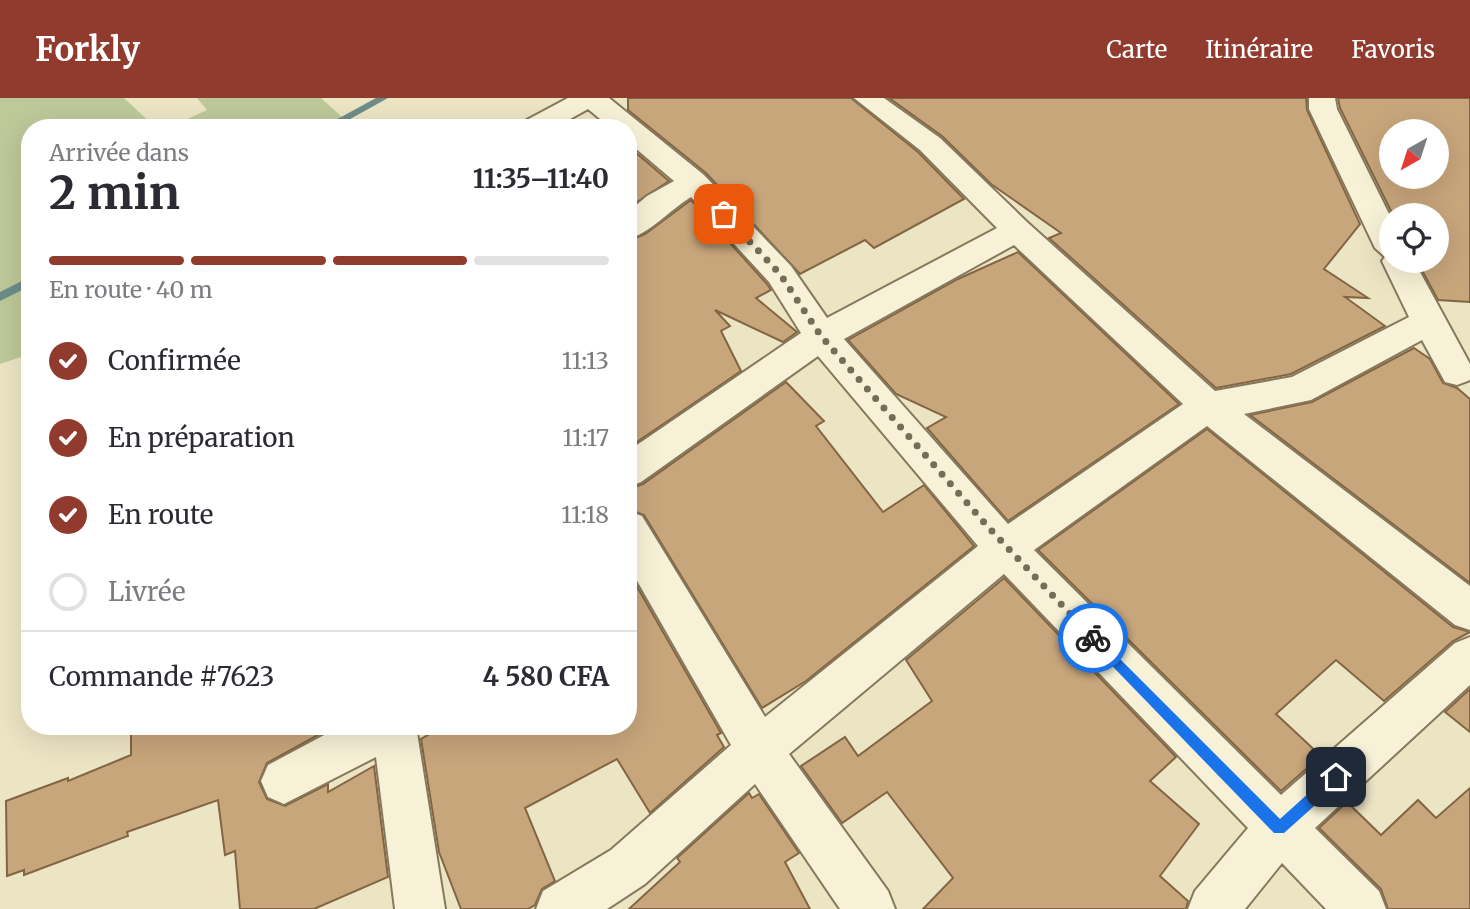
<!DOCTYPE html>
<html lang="fr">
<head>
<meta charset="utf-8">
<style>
  body { margin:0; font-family:Merriweather,serif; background:#f7f7f7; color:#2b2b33; height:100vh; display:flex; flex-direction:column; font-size:26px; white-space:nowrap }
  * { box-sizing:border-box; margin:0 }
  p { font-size:23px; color:#7c7c81 }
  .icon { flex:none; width:38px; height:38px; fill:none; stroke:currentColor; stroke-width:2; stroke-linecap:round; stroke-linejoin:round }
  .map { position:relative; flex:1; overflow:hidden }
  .details { position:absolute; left:21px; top:21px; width:616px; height:616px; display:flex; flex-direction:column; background:#fff; border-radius:28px; box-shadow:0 7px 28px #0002 }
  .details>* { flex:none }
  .needle { width:46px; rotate:219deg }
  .fabs { position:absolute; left:1379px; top:21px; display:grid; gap:14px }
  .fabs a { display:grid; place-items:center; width:70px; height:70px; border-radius:50%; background:#fff; box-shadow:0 7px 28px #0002; font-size:35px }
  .pin { position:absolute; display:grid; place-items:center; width:60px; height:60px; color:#fff; margin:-30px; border-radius:14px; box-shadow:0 4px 10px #0006 }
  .courier { position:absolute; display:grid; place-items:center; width:70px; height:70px; margin:-35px; border:5px solid #1a73e8; border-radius:50%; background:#fff; color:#222; box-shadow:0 2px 9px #0007 }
  .overview em { font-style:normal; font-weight:700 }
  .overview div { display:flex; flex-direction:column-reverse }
  .overview { display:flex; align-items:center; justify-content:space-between; height:119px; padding:0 28px }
  h1 { font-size:46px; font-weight:700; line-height:52px }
  .bar { display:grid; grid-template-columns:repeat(4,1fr); gap:10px 7px; align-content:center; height:84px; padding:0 28px }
  .bar i { height:9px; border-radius:5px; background:#e1e1e2 }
  .bar .active { background:#913b2f }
  .bar p { grid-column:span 4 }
  .line { display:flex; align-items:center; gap:18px; padding:0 28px; border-top:2px solid #e1e1e2 }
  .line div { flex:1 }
  ol { padding:0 28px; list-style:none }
  li { display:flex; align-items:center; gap:21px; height:77px }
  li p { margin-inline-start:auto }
  li .icon { padding:7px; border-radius:50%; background:#913b2f; color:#fff; stroke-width:4 }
  li:last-child { color:#7c7c81 }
  li i { width:38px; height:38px; border:4px solid #e1e1e2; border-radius:50% }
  header { display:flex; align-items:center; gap:42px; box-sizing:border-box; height:98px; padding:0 35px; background:#913b2f; color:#fff }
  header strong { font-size:33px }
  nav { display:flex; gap:38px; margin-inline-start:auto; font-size:24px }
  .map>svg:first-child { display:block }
</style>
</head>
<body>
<header>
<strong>Forkly</strong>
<nav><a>Carte</a><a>Itinéraire</a><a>Favoris</a></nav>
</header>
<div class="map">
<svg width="1470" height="811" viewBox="0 0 1470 811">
  <rect width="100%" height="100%" fill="#ece5c4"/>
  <!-- green -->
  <g fill="#bdc999">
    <path d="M 0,0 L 124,0 L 156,30 L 30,30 L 30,256 L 0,266 Z"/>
    <path d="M 197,0 L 321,0 L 352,28 L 168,30 L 207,12 Z"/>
  </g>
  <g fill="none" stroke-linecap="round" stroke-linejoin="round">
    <!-- stream -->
    <g fill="#6d8d89" fill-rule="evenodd">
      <path d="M 376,0 L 388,0 L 334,30 L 321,30 Z"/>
      <path d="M 30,179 L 30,188 L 0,203 L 0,194 Z"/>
    </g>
  </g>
  <!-- building -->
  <g fill="#c8a67c" stroke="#836543" stroke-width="2" fill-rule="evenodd">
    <path d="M 628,0 L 851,0 L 918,54 L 964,101 L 874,150 L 865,142 L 800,176 L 706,75 L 628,12 Z"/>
    <path d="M 889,0 L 1306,0 L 1307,12 L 1360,126 L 1324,171 L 1368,200 L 1345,199 L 1385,228 L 1291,276 L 1216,290 L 1049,140 L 1061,135 L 991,86 L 942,38 Z"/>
    <path d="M 1338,0 L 1470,0 L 1470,204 L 1438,202 L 1417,163 L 1437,163 L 1437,117 L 1393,117 L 1340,10 ZM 1391,33 L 1437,33 L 1437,79 L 1391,79 Z"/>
    <path d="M 628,48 L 669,83 L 628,110 Z"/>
    <path d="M 691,102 L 767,186 L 771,192 L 756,200 L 797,234 L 783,244 L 715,212 L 730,228 L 721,233 L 741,273 L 628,350 L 628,143 L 645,136 Z"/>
    <path d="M 1018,154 L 1179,306 L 1008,423 L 927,330 L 946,319 L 896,296 L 848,242 L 958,181 Z"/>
    <path d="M 1414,250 L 1430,261 L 1443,285 L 1457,290 L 1470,301 L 1470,485 L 1250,317 L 1312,304 Z"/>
    <path d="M 786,284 L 824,323 L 816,328 L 883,414 L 924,387 L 974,448 L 806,583 L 762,610 L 644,417 L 628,411 L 628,391 L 643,386 Z"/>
    <path d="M 1207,331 L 1453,529 L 1470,534 L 1453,543 L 1384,603 L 1336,562 L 1276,616 L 1321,658 L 1281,693 L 1038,452 Z"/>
    <path d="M 628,473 L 721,635 L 717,637 L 724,649 L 650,715 L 617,661 L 525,710 L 555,783 L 542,791 L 535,807 L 528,811 L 461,811 L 439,754 L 421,641 L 443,628 L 628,628 Z"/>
    <path d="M 1004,480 L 1176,659 L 1150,683 L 1199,726 L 1160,778 L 1188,803 L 1186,811 L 923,811 L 953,780 L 887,694 L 842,725 L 801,668 L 845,639 L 858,658 L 932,603 L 906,562 Z"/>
    <path d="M 1470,591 L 1470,634 L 1445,614 Z"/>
    <path d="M 131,628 L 329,628 L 329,631 L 267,665 L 259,684 L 267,701 L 285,708 L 328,686 L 328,694 L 374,668 L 388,779 L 314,811 L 240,811 L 235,753 L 225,757 L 218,702 L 127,734 L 128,738 L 24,777 L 24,772 L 7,778 L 6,703 L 68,680 L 68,683 L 131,657 Z"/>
    <path d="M 1470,690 L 1470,811 L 1388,811 L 1381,791 L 1319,730 L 1347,704 L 1381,737 L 1418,702 L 1436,720 Z"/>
    <path d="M 749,695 L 752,700 L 759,696 L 799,755 L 785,764 L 810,811 L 629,811 L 680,764 L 677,760 Z"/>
  </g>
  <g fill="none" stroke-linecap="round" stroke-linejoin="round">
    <defs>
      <g id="street">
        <path d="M 568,0 L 609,0 L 704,77 L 791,168 L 827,220 L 997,130 L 920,52 L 854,0 L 884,0 L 940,40 L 1028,125 L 1215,293 L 1292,279 L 1409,219 L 1382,163 L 1385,159 L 1375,150 L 1309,11 L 1309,0 L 1335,0 L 1337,11 L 1391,120 L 1391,163 L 1414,163 L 1470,266 L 1470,282 L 1457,287 L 1445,284 L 1422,242 L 1311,302 L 1244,316 L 1470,488 L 1470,532 L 1455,527 L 1207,328 L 1034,452 L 1281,697 L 1455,545 L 1470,539 L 1470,587 L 1315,730 L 1379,793 L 1386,811 L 1326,811 L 1282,765 L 1245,811 L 1188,811 L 1195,793 L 1248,730 L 1004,476 L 789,656 L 888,793 L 895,811 L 840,811 L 755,686 L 645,786 L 607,811 L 536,811 L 543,793 L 611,752 L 731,647 L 628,467 L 628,413 L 642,418 L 765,619 L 978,448 L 818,258 L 641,384 L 628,389 L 628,353 L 801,235 L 769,184 L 691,99 C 671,111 649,136 628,141 L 628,114 L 647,98 L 674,83 L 628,44 L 628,30 L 611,30 L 588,11 L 554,30 L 519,30 L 523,24 ZM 1014,147 L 1183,306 L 1008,426 L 844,241 Z"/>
        <path d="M 341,628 L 416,628 L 445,811 L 395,811 L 376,659 L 284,706 L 268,699 L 261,683 L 268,667 Z"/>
      </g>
    </defs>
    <!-- street casing -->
    <use href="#street" stroke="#86785c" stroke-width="4"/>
    <!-- street -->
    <use href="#street" fill="#f7f2d7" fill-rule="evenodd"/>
  </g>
  <!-- route -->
  <path fill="#1a73e8" d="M 1093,534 L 1280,721 L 1332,674 L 1341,674 L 1341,684 L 1284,735 L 1274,735 L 1089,544 L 1089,536 Z"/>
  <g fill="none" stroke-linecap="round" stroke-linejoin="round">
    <!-- done -->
    <path stroke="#766d59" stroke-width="7" stroke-dasharray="0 12.6" d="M 724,116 L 780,176 L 821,238 L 989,430 L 1093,540"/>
  </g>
</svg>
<div class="fabs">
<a><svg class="needle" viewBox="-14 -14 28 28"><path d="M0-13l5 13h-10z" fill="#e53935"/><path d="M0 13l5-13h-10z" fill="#7c7c81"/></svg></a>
<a><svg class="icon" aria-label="locate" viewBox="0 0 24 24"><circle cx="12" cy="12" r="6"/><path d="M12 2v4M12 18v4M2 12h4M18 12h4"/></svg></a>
</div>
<div class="pin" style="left:724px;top:116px;background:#ea580c"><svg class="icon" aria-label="bag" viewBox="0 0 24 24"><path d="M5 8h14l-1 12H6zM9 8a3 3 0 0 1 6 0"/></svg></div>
<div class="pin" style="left:1336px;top:679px;background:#1f2937"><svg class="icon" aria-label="home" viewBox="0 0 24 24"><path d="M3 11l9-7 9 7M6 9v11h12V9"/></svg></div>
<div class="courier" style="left:1093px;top:540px"><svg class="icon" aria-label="bike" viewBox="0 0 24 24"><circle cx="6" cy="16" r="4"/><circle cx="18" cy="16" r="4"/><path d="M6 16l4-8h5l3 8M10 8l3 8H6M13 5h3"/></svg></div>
<section class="details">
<div class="overview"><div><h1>2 min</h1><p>Arrivée dans</p></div><em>11:35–11:40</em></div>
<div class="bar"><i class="active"></i><i class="active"></i><i class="active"></i><i></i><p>En route · 40 m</p></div>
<ol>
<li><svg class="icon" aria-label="check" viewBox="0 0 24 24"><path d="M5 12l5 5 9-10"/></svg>Confirmée<p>11:13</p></li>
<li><svg class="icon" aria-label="check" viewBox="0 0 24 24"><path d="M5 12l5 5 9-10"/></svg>En préparation<p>11:17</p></li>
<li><svg class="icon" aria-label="check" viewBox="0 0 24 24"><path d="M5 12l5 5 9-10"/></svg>En route<p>11:18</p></li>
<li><i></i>Livrée</li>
</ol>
<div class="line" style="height:91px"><div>Commande #7623</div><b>4 580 CFA</b></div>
</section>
</div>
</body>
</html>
